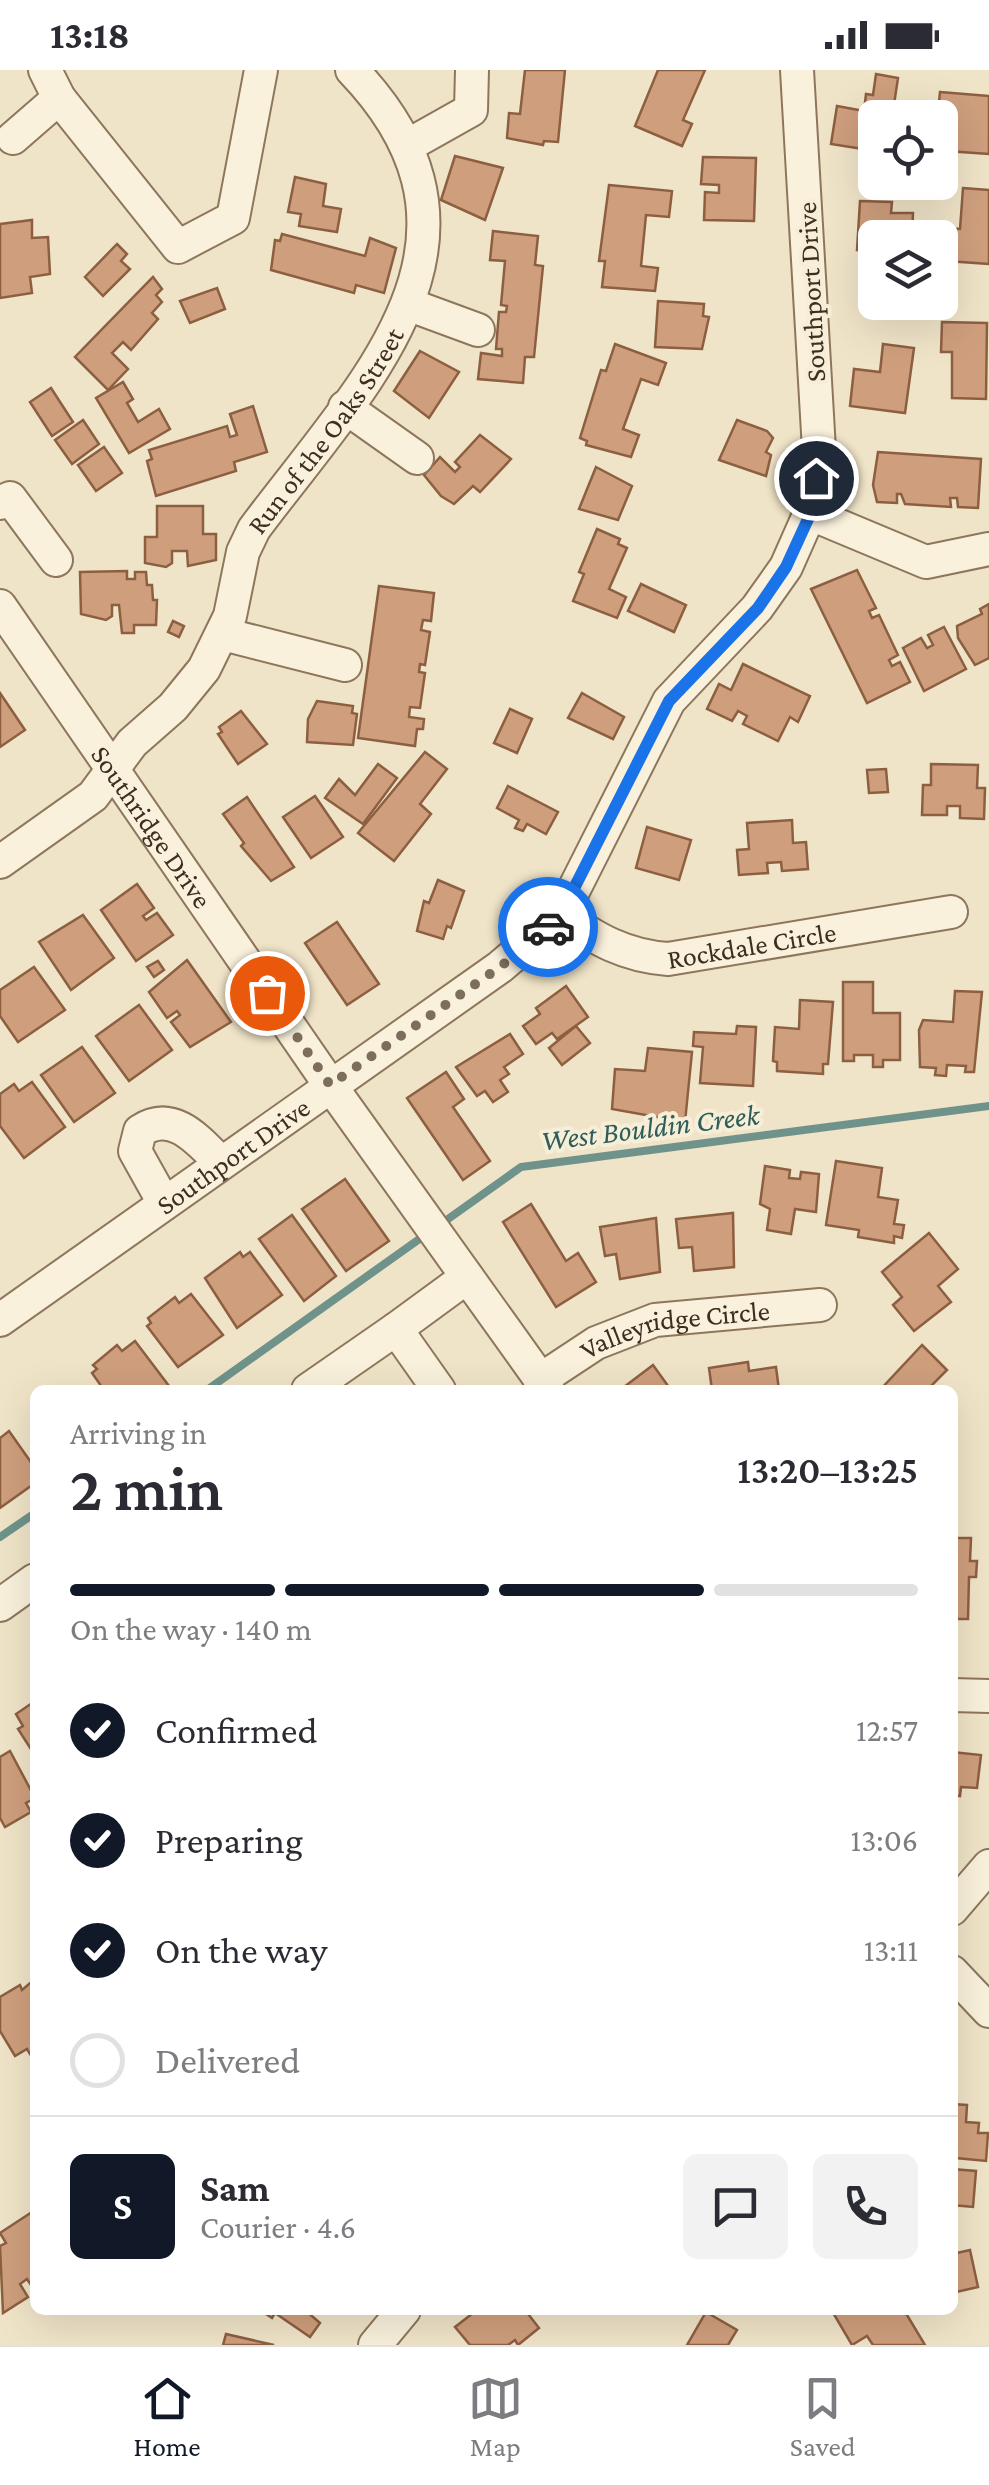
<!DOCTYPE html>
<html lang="en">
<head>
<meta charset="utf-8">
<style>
  body { margin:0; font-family:"Crimson Pro",serif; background:#f2f2f3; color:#2b2b33; height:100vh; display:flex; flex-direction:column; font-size:38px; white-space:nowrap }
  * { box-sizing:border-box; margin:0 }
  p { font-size:32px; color:#7c7c81 }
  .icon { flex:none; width:55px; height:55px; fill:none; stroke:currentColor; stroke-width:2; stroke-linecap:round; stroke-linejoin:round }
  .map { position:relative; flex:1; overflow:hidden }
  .panel { position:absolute; left:30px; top:1315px; width:928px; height:930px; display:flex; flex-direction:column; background:#fff; border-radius:15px; box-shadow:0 10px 40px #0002 }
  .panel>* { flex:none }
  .fabs { position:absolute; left:858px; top:30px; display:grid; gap:20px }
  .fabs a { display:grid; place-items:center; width:100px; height:100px; border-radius:15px; background:#fff; box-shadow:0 10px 40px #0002; font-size:50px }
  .pin { position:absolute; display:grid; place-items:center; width:85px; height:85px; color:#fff; margin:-42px; border:5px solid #fff; border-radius:50%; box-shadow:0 2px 10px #0007 }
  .courier { position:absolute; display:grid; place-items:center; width:100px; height:100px; margin:-50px; border:8px solid #1a73e8; border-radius:50%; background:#fff; color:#222; box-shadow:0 2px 12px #0007 }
  .headline em { font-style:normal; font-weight:600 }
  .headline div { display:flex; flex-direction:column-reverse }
  .headline { display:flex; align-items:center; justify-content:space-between; height:170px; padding:0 40px }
  h1 { font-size:65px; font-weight:600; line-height:75px }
  .bar { display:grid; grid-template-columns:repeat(4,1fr); gap:15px 10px; align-content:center; height:120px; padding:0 40px }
  .bar i { height:12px; border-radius:8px; background:#e1e1e2 }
  .bar .on { background:#111827 }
  .bar p { grid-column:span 4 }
  .line { display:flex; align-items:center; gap:25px; padding:0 40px; border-top:2px solid #e1e1e2 }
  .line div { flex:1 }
  .round { display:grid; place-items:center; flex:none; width:105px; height:105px; border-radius:15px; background:#f2f2f3 }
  ol { padding:0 40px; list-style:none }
  li { display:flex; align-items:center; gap:30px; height:110px }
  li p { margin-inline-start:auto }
  li .icon { padding:10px; border-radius:50%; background:#111827; color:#fff; stroke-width:4 }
  li:last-child { color:#7c7c81 }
  li i { width:55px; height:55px; border:5px solid #e1e1e2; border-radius:50% }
  .status { display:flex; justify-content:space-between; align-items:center; height:70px; padding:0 50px; background:#fff; direction:ltr }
  .status svg { height:28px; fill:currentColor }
  .dock { display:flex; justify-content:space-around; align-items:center; height:140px; border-top:2px solid #e1e1e2; background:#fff; font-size:28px; color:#7c7c81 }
  .dock a { display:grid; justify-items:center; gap:5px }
  .dock .on { color:#111827 }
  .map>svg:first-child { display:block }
</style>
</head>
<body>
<div class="status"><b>13:18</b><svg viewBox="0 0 49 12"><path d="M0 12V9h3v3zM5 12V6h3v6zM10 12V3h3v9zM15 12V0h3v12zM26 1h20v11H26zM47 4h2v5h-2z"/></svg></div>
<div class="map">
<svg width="989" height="2275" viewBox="0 0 989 2275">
  <rect width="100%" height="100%" fill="#f0e4c8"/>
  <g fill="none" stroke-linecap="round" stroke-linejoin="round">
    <!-- stream -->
    <g stroke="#6f938a" stroke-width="8">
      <path d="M 441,1154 L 521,1097 L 989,1036"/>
      <path d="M 207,1320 L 425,1165"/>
      <path d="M 0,1467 L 35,1443"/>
    </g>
  </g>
  <!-- building -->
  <g fill="#cf9f7d" stroke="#8d5f41" stroke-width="2.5">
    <path d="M 525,0 L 565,0 L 558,72 L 544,71 L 543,75 L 507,68 L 509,43 L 520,44 Z"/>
    <path d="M 658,0 L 705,0 L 683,50 L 692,54 L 682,76 L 635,56 Z"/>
    <path d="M 876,4 L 898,8 L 892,48 L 875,48 L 875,73 L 864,72 L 863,79 L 831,74 L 837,36 L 864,41 L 866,24 L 873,25 Z"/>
    <path d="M 940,22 L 989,26 L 989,84 L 947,81 L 950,42 L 938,42 Z"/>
    <path d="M 455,86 L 503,98 L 485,150 L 441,130 Z"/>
    <path d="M 703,87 L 756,88 L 754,151 L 704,150 L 705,122 L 719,123 L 719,115 L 701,114 Z"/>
    <path d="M 295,107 L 326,114 L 323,136 L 341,139 L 337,162 L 299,156 L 301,144 L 288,142 Z"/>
    <path d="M 609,115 L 672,121 L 669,147 L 646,145 L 641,196 L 658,198 L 655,221 L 602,217 L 605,191 L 599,191 Z"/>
    <path d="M 963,118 L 989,120 L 989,194 L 947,191 L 949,158 L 960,159 Z"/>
    <path d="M 860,131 L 892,132 L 891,143 L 913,143 L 912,168 L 875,168 L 875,181 L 857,180 Z"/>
    <path d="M 32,150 L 32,168 L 48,167 L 50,204 L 30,207 L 32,223 L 0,228 L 0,154 Z"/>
    <path d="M 493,161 L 538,166 L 535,195 L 543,196 L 534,287 L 525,287 L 523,313 L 478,309 L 481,283 L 502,286 L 502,279 L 496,279 L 499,242 L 506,242 L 507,236 L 501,235 L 505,191 L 490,190 Z"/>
    <path d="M 282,164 L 365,186 L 370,168 L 396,178 L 384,223 L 356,215 L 354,223 L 271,200 L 275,170 L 280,171 Z"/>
    <path d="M 117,174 L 127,184 L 121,191 L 130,199 L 103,226 L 85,207 Z"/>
    <path d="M 153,207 L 162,219 L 156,225 L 162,232 L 152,243 L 158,249 L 131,280 L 123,272 L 112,283 L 128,299 L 108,320 L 75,287 Z"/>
    <path d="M 217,218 L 225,239 L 190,253 L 180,231 Z"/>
    <path d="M 658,231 L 704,234 L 703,246 L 709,247 L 702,279 L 655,277 Z"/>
    <path d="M 942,252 L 987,253 L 986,329 L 952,328 L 952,282 L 941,282 Z"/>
    <path d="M 615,274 L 666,293 L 658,315 L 641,309 L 623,359 L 639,365 L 631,387 L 586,375 L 587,371 L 580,368 L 601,300 L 606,301 Z"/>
    <path d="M 883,274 L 914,278 L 905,343 L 850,336 L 854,299 L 880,302 Z"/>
    <path d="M 420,281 L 459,302 L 429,348 L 394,321 Z"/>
    <path d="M 123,312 L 133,329 L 127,333 L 138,352 L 159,339 L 170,359 L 129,383 L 96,328 Z"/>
    <path d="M 51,318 L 73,352 L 52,366 L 30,332 Z"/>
    <path d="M 253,336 L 267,382 L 234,392 L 236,401 L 156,426 L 147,391 L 152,389 L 149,380 L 227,356 L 230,367 L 237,365 L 230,344 Z"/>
    <path d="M 83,350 L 99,374 L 72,394 L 55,370 Z"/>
    <path d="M 737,350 L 767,361 L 773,368 L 766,382 L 771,385 L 766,406 L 719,390 Z"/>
    <path d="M 480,365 L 511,389 L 480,422 L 473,416 L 454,434 L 441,426 L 424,405 L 440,387 L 455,402 L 460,397 L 455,392 Z"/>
    <path d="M 104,377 L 122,403 L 96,421 L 78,395 Z"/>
    <path d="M 878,382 L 981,389 L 978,438 L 958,437 L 957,428 L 950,428 L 951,437 L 905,434 L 901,424 L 897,424 L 897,433 L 877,432 L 873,415 Z"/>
    <path d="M 596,397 L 632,416 L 618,450 L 579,439 Z"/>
    <path d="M 157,436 L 203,436 L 203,464 L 216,464 L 216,490 L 188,496 L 187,481 L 172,481 L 172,493 L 166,497 L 145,493 L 145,467 L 157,467 Z"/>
    <path d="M 597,459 L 620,469 L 618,474 L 627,478 L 609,519 L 626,527 L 617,548 L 573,531 L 584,504 L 579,502 Z"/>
    <path d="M 857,500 L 876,538 L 869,541 L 872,548 L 879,545 L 898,585 L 889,590 L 892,596 L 900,592 L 910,612 L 867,633 L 811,519 Z"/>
    <path d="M 127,501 L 127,509 L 135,509 L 135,502 L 146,502 L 147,515 L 152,515 L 153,530 L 157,530 L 156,555 L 134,555 L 134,563 L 122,563 L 119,535 L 112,535 L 112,546 L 106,550 L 81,544 L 80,502 Z"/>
    <path d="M 641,514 L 686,535 L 674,562 L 628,541 Z"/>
    <path d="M 379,516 L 434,523 L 431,551 L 423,550 L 421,560 L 430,562 L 425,595 L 420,594 L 419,602 L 425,603 L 420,638 L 410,637 L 409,647 L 424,649 L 423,659 L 417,659 L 415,676 L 358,668 Z"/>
    <path d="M 989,534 L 989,588 L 975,595 L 958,568 L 957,556 L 982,544 L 980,539 Z"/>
    <path d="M 173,551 L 184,556 L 179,567 L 168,562 Z"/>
    <path d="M 944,557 L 966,599 L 924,621 L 903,578 L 921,568 L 927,578 L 933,575 L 928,565 Z"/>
    <path d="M 743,594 L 810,626 L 798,652 L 790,647 L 778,671 L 743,654 L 747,646 L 738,641 L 732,651 L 707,639 L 719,614 L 731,620 Z"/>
    <path d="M 0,623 L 25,660 L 0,677 Z"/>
    <path d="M 582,623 L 624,647 L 613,669 L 568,648 Z"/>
    <path d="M 317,631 L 353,636 L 352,643 L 357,644 L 353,675 L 307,672 L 308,649 Z"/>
    <path d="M 510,639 L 532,649 L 517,683 L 494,673 Z"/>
    <path d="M 241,641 L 267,674 L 238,694 L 218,664 L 222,662 L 219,657 Z"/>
    <path d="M 425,682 L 447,699 L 420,734 L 431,744 L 394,791 L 358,763 Z"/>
    <path d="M 378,694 L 397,708 L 363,754 L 325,728 L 339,709 L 355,725 Z"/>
    <path d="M 931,694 L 978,695 L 977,718 L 985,718 L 984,749 L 960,748 L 960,736 L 947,736 L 947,745 L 922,745 L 923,715 L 931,715 Z"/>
    <path d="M 886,699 L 888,722 L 869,723 L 867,700 Z"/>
    <path d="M 508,716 L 558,742 L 546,764 L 527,754 L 523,761 L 515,758 L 519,750 L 497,738 Z"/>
    <path d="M 315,726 L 343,767 L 311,788 L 283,747 Z"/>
    <path d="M 247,727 L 294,797 L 271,811 L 241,776 L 244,773 L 223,744 Z"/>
    <path d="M 792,750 L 793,773 L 806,772 L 808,799 L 782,801 L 781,792 L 767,793 L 768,803 L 739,805 L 737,780 L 749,779 L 747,753 Z"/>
    <path d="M 647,757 L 691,770 L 679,810 L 636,798 Z"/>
    <path d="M 438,810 L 464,821 L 451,858 L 447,856 L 443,869 L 417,861 L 424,831 L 429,833 Z"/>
    <path d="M 137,814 L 154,838 L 143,846 L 146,850 L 157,843 L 173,865 L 136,891 L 101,840 Z"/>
    <path d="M 83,845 L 114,888 L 71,920 L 39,872 Z"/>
    <path d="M 337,852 L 379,914 L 347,935 L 305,873 Z"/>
    <path d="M 187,890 L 231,952 L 190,977 L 171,952 L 180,945 L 177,941 L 167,948 L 149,922 Z"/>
    <path d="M 158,891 L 164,900 L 154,907 L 147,897 Z"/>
    <path d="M 34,897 L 65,940 L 18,972 L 0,946 L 0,920 Z"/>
    <path d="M 843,912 L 873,912 L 873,943 L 900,943 L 900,990 L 883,990 L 883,997 L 873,997 L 873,985 L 854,985 L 854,991 L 843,991 Z"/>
    <path d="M 566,916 L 588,947 L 557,969 L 552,963 L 536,974 L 523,956 L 540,944 L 536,938 Z"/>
    <path d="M 955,921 L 982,922 L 974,1002 L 965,1002 L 966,996 L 947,995 L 946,1006 L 935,1005 L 936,998 L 920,997 L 919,960 L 923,950 L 953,952 Z"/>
    <path d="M 800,930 L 833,932 L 828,994 L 823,994 L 823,1004 L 777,1001 L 777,992 L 773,991 L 775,957 L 799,959 Z"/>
    <path d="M 139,935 L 172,980 L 129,1011 L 96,966 Z"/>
    <path d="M 576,956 L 590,973 L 562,995 L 549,978 Z"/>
    <path d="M 737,956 L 756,957 L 753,1016 L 700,1013 L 703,977 L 693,976 L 694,962 L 736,964 Z"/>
    <path d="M 510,964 L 523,984 L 504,997 L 509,1004 L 500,1010 L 508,1022 L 493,1032 L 485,1021 L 477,1026 L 456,997 Z"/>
    <path d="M 82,977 L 115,1023 L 74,1052 L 41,1005 Z"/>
    <path d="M 648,978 L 692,982 L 685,1052 L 612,1039 L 615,999 L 645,1001 Z"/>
    <path d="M 446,1002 L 464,1029 L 453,1037 L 490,1091 L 463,1110 L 407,1028 Z"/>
    <path d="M 32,1012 L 65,1057 L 24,1088 L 0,1056 L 0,1024 L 14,1014 L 19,1021 Z"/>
    <path d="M 836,1091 L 882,1098 L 878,1127 L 898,1130 L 894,1154 L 904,1155 L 902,1168 L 894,1166 L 894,1173 L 858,1167 L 859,1160 L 826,1155 Z"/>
    <path d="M 765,1096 L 790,1100 L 789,1108 L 800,1109 L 801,1102 L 819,1104 L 816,1142 L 795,1139 L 791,1164 L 767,1160 L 770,1139 L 760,1134 Z"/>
    <path d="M 345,1109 L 389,1171 L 346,1201 L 302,1139 Z"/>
    <path d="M 531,1134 L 566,1191 L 578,1183 L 596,1212 L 556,1237 L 503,1152 Z"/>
    <path d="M 733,1143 L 734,1197 L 694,1201 L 692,1177 L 679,1178 L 676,1149 Z"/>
    <path d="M 292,1145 L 336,1206 L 304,1231 L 259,1169 Z"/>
    <path d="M 656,1148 L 660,1202 L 620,1209 L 616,1184 L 605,1186 L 600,1157 Z"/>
    <path d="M 929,1163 L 958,1199 L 938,1216 L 951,1232 L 914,1261 L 893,1235 L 902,1227 L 882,1202 Z"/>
    <path d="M 240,1182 L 243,1187 L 250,1182 L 282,1225 L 237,1258 L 205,1208 Z"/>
    <path d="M 191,1224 L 223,1265 L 178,1297 L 147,1256 L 151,1253 L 148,1248 L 175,1227 L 179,1233 Z"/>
    <path d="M 135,1271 L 169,1316 L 104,1320 L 92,1303 L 97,1299 L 93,1295 L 117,1275 L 122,1281 Z"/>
    <path d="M 922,1275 L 947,1300 L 931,1316 L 935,1320 L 880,1320 Z"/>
    <path d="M 748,1292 L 749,1301 L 776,1297 L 779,1320 L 712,1320 L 709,1298 Z"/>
    <path d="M 653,1295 L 671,1320 L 620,1320 Z"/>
    <path d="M 9,1361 L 35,1398 L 35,1413 L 0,1438 L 0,1368 Z"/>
    <path d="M 952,1468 L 971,1468 L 970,1491 L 977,1491 L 976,1507 L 969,1507 L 968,1549 L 952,1549 Z"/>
    <path d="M 35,1631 L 35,1684 L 34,1684 L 18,1659 L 23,1656 L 16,1644 Z"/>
    <path d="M 10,1681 L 35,1728 L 26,1733 L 31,1742 L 5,1757 L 0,1748 L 0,1687 Z"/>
    <path d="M 952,1682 L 981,1685 L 977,1718 L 961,1717 L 960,1726 L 952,1725 Z"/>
    <path d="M 35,1909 L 35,1981 L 30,1984 L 27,1979 L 15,1986 L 0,1961 L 0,1927 L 20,1915 L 22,1920 Z"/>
    <path d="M 952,2034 L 967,2035 L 966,2052 L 979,2053 L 978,2063 L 988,2063 L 986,2091 L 956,2088 Z"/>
    <path d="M 952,2099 L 976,2101 L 973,2137 L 952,2135 Z"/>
    <path d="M 35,2140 L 35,2212 L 31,2215 L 27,2209 L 20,2214 L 28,2227 L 3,2243 L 0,2176 L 6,2173 L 0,2163 Z"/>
    <path d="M 970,2180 L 978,2217 L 952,2223 L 952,2184 Z"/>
    <path d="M 260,2240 L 305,2240 L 320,2253 L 310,2267 L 275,2243 L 272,2248 Z"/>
    <path d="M 477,2240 L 525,2240 L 539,2258 L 518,2275 L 515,2270 L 508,2275 L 470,2275 L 455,2257 Z"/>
    <path d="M 904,2240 L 925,2275 L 873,2275 L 867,2266 L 852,2275 L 832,2241 Z"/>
    <path d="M 706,2242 L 737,2260 L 728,2275 L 687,2275 Z"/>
    <path d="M 226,2264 L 274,2275 L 223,2275 Z"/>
  </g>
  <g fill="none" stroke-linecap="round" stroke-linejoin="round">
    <defs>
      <g id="minor">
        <path d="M 45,0 L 59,28"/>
        <path d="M 13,68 L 59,28 L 178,177 L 233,148 L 261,0"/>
        <path d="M 407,76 L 471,40 L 472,0"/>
        <path d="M 410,235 L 478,260"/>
        <path d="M 345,337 L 417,388"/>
        <path d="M 0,433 L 10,428 L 56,490"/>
        <path d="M 811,444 L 926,492 L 989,479"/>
        <path id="s1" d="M 0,536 L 330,1015 L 548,1320"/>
        <path d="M 223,564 L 345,595"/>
        <path id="s2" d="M 0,792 L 93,726 L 132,673 L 173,637 L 204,599 L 230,546 L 243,482 L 254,459 C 361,315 516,171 352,0"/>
        <path id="s3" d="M 561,845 C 596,869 625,886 668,889 L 951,842"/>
        <path d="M 164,1133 L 135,1081 L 140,1061 C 173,1039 198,1070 221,1093"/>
        <path id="s4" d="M 0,1250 L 500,897 L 561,845 L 669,631 L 757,538 L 786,497 L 813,436 L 819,380 L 797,0"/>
        <path d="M 396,1259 L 467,1207"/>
        <path id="s5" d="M 540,1310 L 596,1273 L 655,1250 L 820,1235"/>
        <path d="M 308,1320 L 396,1259 L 439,1320"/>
        <path d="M 0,1535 L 35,1510"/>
        <path d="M 952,1625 L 989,1626"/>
        <path d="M 952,1839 L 989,1796"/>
        <path d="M 952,1902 L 989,1941"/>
        <path d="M 375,2275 L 404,2240"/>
      </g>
    </defs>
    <!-- minor casing -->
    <use href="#minor" stroke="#8d765c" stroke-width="36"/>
    <!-- minor -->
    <use href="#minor" stroke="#faf1dc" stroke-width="32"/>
  </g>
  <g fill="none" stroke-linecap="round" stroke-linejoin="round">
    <!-- done -->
    <path stroke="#7c6e5b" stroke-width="10" stroke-dasharray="0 18" d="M 267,923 L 330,1015 L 500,897 L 548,857"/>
    <!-- route -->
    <path stroke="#1a73e8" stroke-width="12" d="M 548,857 L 561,844 L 669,631 L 758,538 L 786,497 L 814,436 L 816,408"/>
  </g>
  <g text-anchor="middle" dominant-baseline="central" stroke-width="8" stroke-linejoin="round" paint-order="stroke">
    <!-- street labels -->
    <g font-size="28" fill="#3d2e20" stroke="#f7eed8">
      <text transform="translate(811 222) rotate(-93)">Southport Drive</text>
      <text stroke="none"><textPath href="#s2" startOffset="555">Run of the Oaks Street</textPath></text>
      <text stroke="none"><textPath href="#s1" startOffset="268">Southridge Drive</textPath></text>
      <text stroke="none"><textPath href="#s3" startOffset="202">Rockdale Circle</textPath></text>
      <text stroke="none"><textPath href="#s4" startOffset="285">Southport Drive</textPath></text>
      <text stroke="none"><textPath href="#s5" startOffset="148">Valleyridge Circle</textPath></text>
    </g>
    <!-- water labels -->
    <g font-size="30" font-style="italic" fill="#2f5d5a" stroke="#f7eed8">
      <text transform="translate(650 1057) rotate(-7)">West Bouldin Creek</text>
    </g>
  </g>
</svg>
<div class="fabs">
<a><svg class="icon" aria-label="locate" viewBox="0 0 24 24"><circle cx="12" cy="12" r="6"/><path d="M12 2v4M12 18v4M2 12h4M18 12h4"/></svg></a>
<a><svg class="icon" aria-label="layers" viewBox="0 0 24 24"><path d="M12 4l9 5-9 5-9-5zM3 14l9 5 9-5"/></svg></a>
</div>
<div class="pin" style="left:267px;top:923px;background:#ea580c"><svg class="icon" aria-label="bag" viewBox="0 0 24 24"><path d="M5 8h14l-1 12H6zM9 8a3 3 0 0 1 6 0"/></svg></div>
<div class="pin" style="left:816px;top:408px;background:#1f2937"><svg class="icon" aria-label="home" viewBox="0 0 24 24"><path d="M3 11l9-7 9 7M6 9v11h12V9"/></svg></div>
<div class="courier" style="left:548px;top:857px"><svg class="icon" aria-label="car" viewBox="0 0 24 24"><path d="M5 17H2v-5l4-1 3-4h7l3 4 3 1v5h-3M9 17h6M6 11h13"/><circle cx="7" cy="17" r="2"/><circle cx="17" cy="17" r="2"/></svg></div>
<section class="panel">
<div class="headline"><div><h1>2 min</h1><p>Arriving in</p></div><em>13:20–13:25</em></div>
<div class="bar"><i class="on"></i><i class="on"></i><i class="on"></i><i></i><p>On the way · 140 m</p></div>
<ol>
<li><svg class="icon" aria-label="check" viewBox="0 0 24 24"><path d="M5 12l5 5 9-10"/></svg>Confirmed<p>12:57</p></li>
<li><svg class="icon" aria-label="check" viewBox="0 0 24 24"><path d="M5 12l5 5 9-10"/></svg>Preparing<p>13:06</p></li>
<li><svg class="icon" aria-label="check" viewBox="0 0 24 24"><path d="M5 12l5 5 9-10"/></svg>On the way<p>13:11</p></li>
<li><i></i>Delivered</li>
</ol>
<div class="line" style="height:180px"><b class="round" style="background:#111827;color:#fff">S</b><div><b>Sam</b><p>Courier · 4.6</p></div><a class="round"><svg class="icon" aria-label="chat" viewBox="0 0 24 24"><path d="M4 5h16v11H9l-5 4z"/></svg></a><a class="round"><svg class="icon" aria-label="phone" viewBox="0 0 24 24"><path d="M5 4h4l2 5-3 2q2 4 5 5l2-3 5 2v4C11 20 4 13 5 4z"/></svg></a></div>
</section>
</div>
<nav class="dock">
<a class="on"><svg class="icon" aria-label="home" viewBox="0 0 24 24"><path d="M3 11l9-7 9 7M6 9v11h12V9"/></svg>Home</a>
<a><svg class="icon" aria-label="map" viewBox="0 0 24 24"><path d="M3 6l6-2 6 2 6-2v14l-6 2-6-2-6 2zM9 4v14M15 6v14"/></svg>Map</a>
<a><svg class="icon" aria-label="saved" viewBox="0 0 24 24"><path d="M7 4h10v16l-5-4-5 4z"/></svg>Saved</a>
</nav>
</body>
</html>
